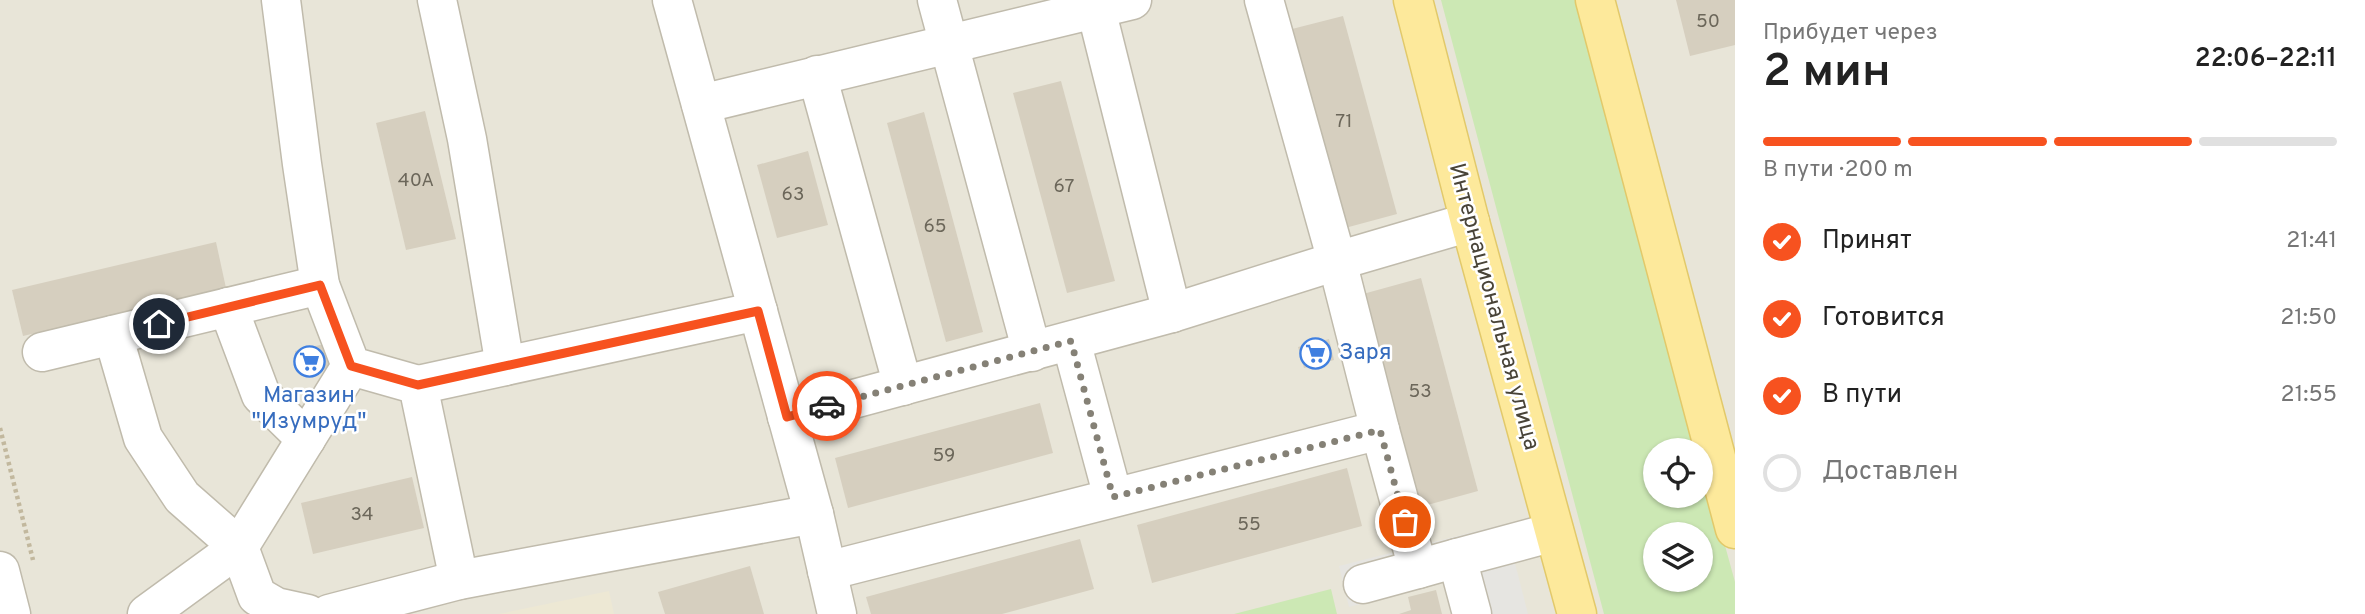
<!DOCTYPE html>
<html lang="ru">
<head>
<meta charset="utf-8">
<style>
  body { margin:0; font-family:Overpass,sans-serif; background:#f2f2f2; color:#222; height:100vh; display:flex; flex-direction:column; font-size:26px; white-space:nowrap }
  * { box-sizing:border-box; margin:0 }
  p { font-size:23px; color:#767676 }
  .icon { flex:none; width:38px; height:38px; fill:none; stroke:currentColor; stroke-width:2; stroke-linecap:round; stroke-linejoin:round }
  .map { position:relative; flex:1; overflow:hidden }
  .sheet { display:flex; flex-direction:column; background:#fff; width:630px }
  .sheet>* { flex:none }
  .tools { position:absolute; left:1643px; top:438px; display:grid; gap:14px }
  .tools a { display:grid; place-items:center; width:70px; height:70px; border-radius:50%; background:#fff; box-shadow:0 2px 5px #0004; font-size:35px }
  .pin { position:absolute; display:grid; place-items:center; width:60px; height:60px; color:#fff; margin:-30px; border:4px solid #fff; border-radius:50%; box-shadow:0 2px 7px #0007 }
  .courier { position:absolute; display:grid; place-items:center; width:70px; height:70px; margin:-35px; border:5px solid #f7521f; border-radius:50%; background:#fff; color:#222; box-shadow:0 2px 9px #0007 }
  .head em { font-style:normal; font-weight:600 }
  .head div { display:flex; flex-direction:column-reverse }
  .head { display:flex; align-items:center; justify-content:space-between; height:119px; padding:0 28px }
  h1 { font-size:46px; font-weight:600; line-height:52px }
  .bar { display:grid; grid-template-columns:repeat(4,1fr); gap:10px 7px; align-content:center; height:84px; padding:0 28px }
  .bar i { height:9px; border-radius:5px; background:#e0e0e0 }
  .bar .on { background:#f7521f }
  .bar p { grid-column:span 4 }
  ol { padding:0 28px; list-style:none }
  li { display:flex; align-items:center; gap:21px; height:77px }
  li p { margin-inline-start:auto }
  li .icon { padding:7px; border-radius:50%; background:#f7521f; color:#fff; stroke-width:4 }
  li:last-child { color:#767676 }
  li i { width:38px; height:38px; border:4px solid #e0e0e0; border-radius:50% }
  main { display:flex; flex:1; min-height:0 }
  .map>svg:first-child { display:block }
</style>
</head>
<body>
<main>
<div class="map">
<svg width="1735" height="614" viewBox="0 0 1735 614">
  <rect width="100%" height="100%" fill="#f5f2ea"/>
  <!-- residential -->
  <path fill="#e8e5d8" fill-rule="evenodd" d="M 0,0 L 1735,0 L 1735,614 L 0,614 ZM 1656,450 L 1701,450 L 1701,495 L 1656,495 ZM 1656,534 L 1701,534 L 1701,579 L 1656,579 Z"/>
  <!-- education -->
  <path fill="#ede8d4" d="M 609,591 L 614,614 L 499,614 Z"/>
  <!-- green -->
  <g fill="#cce8b4" fill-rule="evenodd">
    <path d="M 1441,0 L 1575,0 L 1699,450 L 1656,450 L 1656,495 L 1701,495 L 1701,458 L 1735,582 L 1735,614 L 1604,614 ZM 1656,534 L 1701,534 L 1701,579 L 1656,579 Z"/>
    <path d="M 1331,589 L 1337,614 L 1234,614 Z"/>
  </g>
  <!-- parking -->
  <path fill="#e6e5e1" d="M 1505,524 L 1528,614 L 1459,614 L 1450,581 L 1349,607 L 1339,566 Z"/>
  <!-- building -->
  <g fill="#d6cfbf">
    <path d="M 1676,0 L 1735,0 L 1735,45 L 1690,56 Z"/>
    <path d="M 1343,16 L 1397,214 L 1345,228 L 1292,29 Z"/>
    <path d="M 1061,81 L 1115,281 L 1067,293 L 1013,93 Z"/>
    <path d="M 425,111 L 456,239 L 406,250 L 376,123 Z"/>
    <path d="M 924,112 L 983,332 L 946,342 L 887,123 Z"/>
    <path d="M 808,151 L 828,225 L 777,238 L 757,165 Z"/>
    <path d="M 216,242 L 226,288 L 23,336 L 12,290 Z"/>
    <path d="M 1421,278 L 1478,491 L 1420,507 L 1363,294 Z"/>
    <path d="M 1329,339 L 1334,360 L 1304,368 L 1298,347 Z"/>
    <path d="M 324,344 L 330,368 L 301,376 L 295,351 Z"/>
    <path d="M 1040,403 L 1053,453 L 848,508 L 835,458 Z"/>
    <path d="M 1347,468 L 1362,526 L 1152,583 L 1137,525 Z"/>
    <path d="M 412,477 L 424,528 L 313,554 L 301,503 Z"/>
    <path d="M 1080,539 L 1094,589 L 1002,614 L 871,614 L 866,597 Z"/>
    <path d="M 750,566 L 764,614 L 665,614 L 658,592 Z"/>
    <path d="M 1436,590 L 1442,614 L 1399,614 L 1411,610 L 1408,597 Z"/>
  </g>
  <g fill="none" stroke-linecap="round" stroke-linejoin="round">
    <defs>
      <g id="minor">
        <path d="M 281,0 L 302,164 L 320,285 L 351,366 L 418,385 L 459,580"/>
        <path d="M 437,0 L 467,139 L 505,366"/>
        <path d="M 672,0 L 814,514 L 837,614"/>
        <path d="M 937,0 L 1032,352"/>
        <path d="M 1096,9 L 1172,313"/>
        <path d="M 817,75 L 903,386"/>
        <path d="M 701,104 L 1132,0"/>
        <path d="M 228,307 L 261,395 L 306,439"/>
        <path d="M 113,335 L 143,438 L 182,497 L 239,547 L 257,596 L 276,607 L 308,614"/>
        <path d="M 1071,341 L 1113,497"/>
        <path d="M 42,352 L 320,285"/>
        <path d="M 418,385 L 758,311"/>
        <path d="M 787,417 L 1172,313 L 1337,261 L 1470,222"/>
        <path d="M 1380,430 L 1418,569 L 1457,558"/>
        <path d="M 0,571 L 11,614"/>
        <path d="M 827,571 L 1380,430 L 1337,261 L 1264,0"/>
        <path d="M 1363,584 L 1418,569"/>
        <path d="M 147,614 L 239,547 L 351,366"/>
        <path d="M 329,614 L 459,580 L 814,514"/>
        <path d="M 1472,614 L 1457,558 L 1554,532"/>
      </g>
      <g id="major">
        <path d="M 1413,0 L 1470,222 L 1577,614"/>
        <path d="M 1595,0 L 1735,529"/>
      </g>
    </defs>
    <!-- minor casing -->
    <use href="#minor" stroke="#c0bbac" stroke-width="41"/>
    <!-- major casing -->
    <use href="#major" stroke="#e2c96a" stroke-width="41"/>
    <!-- path -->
    <path stroke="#c2b89e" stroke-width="4.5" stroke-dasharray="3.5 3.5" stroke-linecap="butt" d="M 0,428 L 33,560"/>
    <!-- minor -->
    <use href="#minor" stroke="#fff" stroke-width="38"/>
    <!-- major -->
    <use href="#major" stroke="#fde99b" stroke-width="38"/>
  </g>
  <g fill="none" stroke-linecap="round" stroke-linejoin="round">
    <!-- done -->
    <path stroke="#858176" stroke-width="7" stroke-dasharray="0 12.6" d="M 827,406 L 1071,341 L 1113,497 L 1380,430 L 1405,522"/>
    <!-- route -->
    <path stroke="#f7521f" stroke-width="9" d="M 159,324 L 320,285 L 351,366 L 418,385 L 758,311 L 787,417 L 827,406"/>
  </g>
  <!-- icons -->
  <defs>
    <symbol id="supermarket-ring" viewBox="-11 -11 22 22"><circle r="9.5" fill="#fff" stroke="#3f7fe0" stroke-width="1.5"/><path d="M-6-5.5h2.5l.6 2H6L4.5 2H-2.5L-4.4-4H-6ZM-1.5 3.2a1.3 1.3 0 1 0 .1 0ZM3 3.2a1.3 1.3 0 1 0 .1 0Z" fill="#3f7fe0"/></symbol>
  </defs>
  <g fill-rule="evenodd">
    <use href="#supermarket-ring" x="1298" y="336" width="35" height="35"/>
    <use href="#supermarket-ring" x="292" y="344" width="35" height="35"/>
  </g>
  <g text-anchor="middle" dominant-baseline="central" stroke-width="5" stroke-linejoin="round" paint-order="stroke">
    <!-- number labels -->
    <g font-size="19" fill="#6c675a">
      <text x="1708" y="22">50</text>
      <text x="1344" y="122">71</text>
      <text x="416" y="181">40А</text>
      <text x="1064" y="187">67</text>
      <text x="793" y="195">63</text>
      <text x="935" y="227">65</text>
      <text x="1420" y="392">53</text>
      <text x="944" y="456">59</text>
      <text x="362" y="515">34</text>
      <text x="1249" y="525">55</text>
    </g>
    <!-- street labels -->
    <g font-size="23" fill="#494438" stroke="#fff">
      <text transform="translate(1493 307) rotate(75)">Интернациональная улица</text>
    </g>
    <!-- shop labels -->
    <g font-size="23" fill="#366cbe" stroke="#fff" text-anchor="start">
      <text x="1339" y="353">Заря</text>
      <text x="309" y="396" text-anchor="middle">Магазин<tspan x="309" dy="26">"Изумруд"</tspan></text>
    </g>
  </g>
</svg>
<div class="tools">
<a><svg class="icon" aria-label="locate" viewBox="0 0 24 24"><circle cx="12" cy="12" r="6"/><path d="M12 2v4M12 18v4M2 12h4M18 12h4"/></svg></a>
<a><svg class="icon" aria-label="layers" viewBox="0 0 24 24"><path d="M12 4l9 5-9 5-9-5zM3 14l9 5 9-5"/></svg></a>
</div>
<div class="pin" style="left:1405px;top:522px;background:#ea580c"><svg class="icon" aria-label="bag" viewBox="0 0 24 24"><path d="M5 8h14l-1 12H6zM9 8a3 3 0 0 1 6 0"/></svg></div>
<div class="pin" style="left:159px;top:324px;background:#1f2937"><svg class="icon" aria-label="home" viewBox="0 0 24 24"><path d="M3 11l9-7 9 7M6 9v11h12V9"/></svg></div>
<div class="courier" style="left:827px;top:406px"><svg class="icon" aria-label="car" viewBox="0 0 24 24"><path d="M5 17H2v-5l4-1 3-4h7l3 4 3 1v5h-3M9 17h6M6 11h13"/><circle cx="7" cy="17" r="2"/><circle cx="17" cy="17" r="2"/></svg></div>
</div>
<section class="sheet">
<div class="head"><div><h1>2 мин</h1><p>Прибудет через</p></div><em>22:06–22:11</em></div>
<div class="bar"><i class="on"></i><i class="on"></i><i class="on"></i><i></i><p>В пути · 200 m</p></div>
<ol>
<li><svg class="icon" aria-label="check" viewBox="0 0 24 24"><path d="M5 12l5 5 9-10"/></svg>Принят<p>21:41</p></li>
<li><svg class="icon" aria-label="check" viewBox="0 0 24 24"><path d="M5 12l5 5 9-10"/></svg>Готовится<p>21:50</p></li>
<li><svg class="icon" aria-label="check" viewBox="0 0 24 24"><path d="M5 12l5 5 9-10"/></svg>В пути<p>21:55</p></li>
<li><i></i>Доставлен</li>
</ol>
</section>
</main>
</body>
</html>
